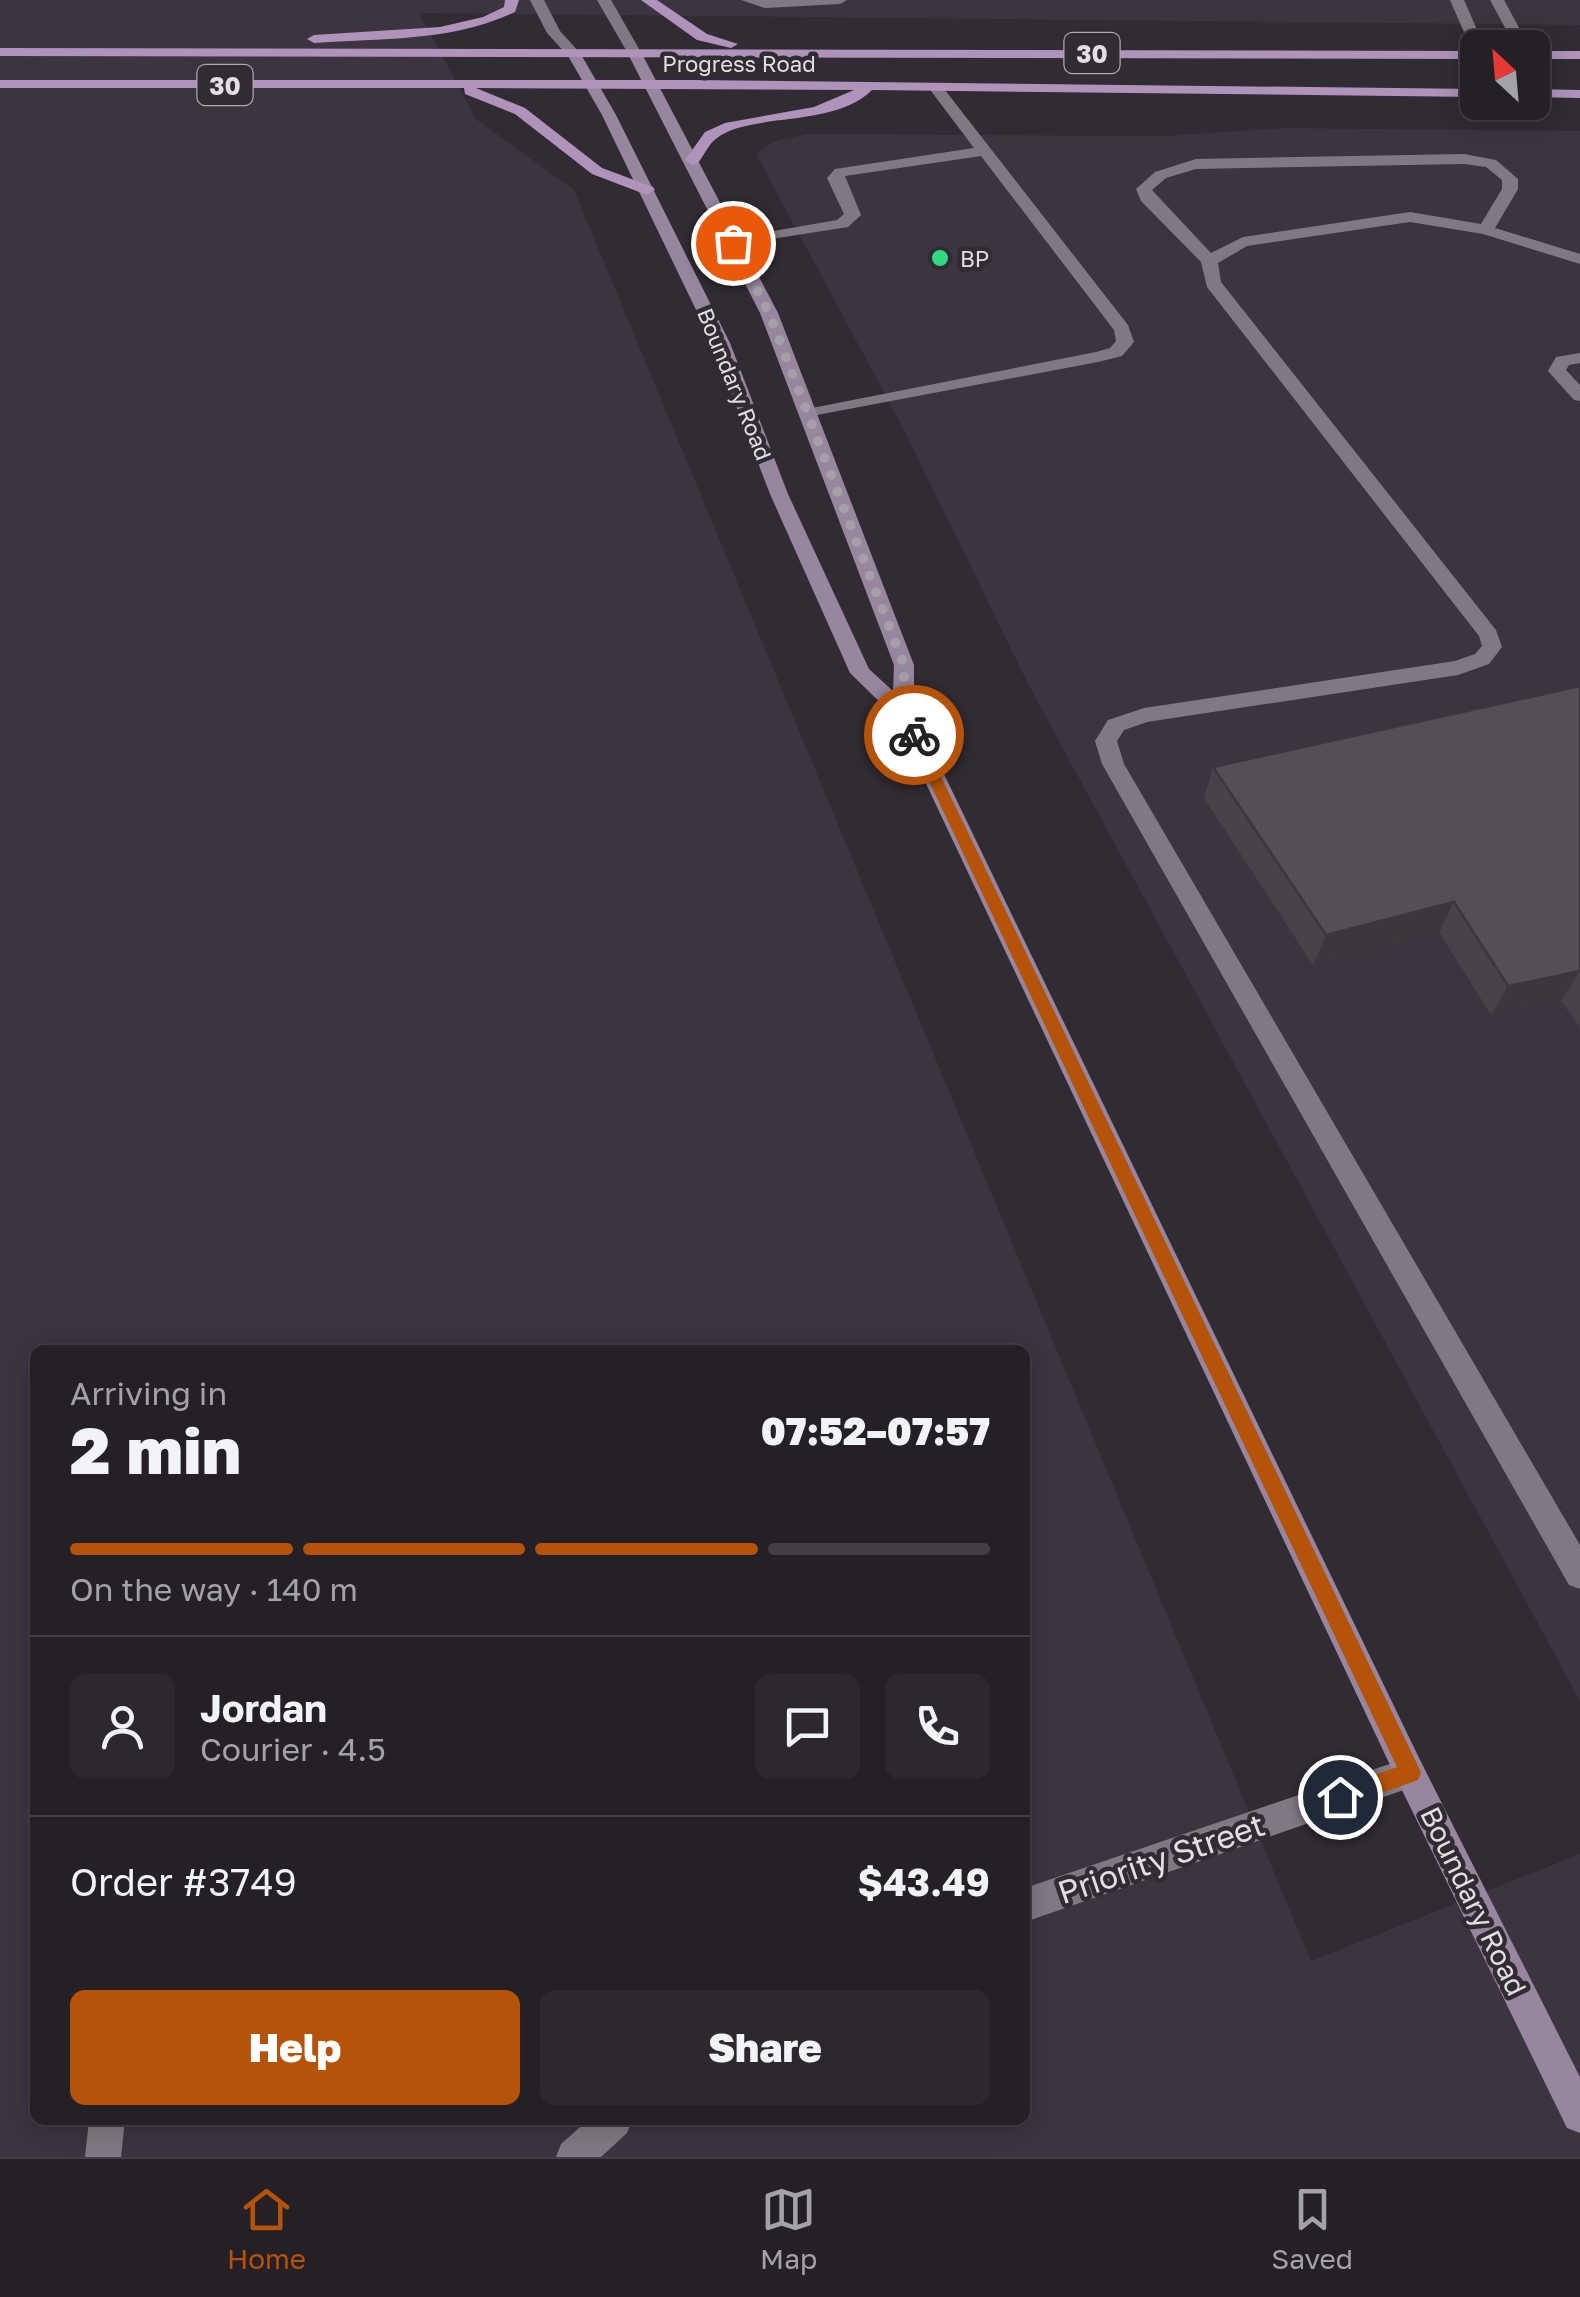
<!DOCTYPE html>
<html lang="en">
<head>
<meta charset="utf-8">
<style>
  body { margin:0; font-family:"Golos Text",sans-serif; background:#2d282e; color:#f1f3f6; height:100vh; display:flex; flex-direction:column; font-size:38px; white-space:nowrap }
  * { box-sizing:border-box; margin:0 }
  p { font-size:32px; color:#a3a3a7 }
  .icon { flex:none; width:55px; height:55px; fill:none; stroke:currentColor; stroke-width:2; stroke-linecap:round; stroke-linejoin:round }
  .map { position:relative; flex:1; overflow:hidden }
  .panel { position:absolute; left:30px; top:1345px; width:1000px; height:780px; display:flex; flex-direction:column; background:#252026; border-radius:15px; box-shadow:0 5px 25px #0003,0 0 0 2px #423e43 }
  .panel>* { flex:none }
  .needle { width:65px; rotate:334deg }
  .tools { position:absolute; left:1460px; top:30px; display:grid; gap:20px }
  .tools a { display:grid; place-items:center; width:90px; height:90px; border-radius:15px; background:#252026; box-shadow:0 5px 25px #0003,0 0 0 2px #423e43; font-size:50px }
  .pin { position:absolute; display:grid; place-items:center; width:85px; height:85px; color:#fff; margin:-42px; border:5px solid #fff; border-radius:50%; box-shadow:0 2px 10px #0007 }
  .courier { position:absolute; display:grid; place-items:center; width:100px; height:100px; margin:-50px; border:8px solid #b45309; border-radius:50%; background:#fff; color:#222; box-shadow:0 2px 12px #0007 }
  .head em { font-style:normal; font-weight:800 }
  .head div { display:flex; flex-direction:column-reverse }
  .head { display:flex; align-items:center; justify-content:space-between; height:170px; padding:0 40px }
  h1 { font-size:65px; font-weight:800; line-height:75px }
  .bar { display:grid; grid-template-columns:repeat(4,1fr); gap:15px 10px; align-content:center; height:120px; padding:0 40px }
  .bar i { height:12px; border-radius:8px; background:#423e43 }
  .bar .on { background:#b45309 }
  .bar p { grid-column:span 4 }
  .line { display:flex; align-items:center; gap:25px; padding:0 40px; border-top:2px solid #423e43 }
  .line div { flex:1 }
  .round { display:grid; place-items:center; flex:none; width:105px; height:105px; border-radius:15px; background:#2d282e }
  .cta { display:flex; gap:20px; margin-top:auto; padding:20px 40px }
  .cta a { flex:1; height:115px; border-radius:15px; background:#b45309; color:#fff; font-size:40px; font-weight:800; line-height:115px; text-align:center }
  .cta a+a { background:#2d282e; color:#f1f3f6 }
  .tab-bar { display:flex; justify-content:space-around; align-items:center; height:140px; border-top:2px solid #423e43; background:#252026; font-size:28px; color:#a3a3a7 }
  .tab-bar a { display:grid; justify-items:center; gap:5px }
  .tab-bar .on { color:#b45309 }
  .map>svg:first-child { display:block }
</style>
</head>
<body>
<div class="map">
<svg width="1580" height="2157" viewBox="0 0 1580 2157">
  <rect width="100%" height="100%" fill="#312b33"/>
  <!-- built -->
  <g fill="#3c3440" fill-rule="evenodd">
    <path d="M 0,0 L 1580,0 L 1580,25 L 419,13 L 476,119 L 574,190 L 1311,1961 L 1580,1854 L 1580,2157 L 0,2157 ZM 35,1350 L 1025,1350 L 1025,2120 L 35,2120 Z"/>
    <path d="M 1283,128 L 1580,131 L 1580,1701 L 1029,686 L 903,428 L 756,154 L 773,142 L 806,134 L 1166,136 Z"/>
  </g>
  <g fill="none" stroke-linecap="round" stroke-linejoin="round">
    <!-- lane -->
    <g fill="#807983" fill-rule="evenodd">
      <path d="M 741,0 L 847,0 L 840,4 L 765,8 Z"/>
      <path d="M 1450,0 L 1464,0 L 1485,48 L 1478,48 L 1478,52 L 1471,48 Z"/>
      <path d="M 1490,0 L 1504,0 L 1530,48 L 1516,48 Z"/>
      <path d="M 931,85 L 941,85 L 1128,325 L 1134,342 L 1122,356 L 1098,362 L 801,418 L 801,410 L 807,409 L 1096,352 L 1110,348 L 1116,341 L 1114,330 L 981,156 L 845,176 L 861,215 L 848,227 L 727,246 L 727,240 L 733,238 L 837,220 L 844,214 L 827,178 L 835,169 L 974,148 L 931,91 Z"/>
      <path d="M 1464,154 L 1496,160 L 1518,179 L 1518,189 L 1495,228 L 1580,254 L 1580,264 L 1483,234 L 1410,222 L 1247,246 L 1218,263 L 1221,282 L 1496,630 L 1502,647 L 1489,664 L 1458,675 L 1147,722 L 1124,730 L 1117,741 L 1124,764 L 1580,1545 L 1580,1589 L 1569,1585 L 1102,764 L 1095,741 L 1108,720 L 1144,708 L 1455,661 L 1475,654 L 1482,646 L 1479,636 L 1207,287 L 1201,262 L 1141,201 L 1136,189 L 1155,172 L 1196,159 ZM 1464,164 L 1486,167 L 1502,180 L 1502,189 L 1481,224 L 1410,212 L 1243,237 L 1211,253 L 1152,190 L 1166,178 L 1196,169 Z"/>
      <path d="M 1580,353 L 1580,363 L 1569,365 L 1566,370 L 1580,385 L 1580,401 L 1574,400 L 1548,371 L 1556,357 Z"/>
    </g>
    <!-- street -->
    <g fill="#807983" fill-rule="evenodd">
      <path d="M 530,0 L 544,0 L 560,31 L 581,54 L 579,57 L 569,57 L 547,33 Z"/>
      <path d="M 597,0 L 611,0 L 642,54 L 640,57 L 630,57 Z"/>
      <path d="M 1410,1757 L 1421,1762 L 1426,1773 L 1421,1784 L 1025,1922 L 1025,1888 Z"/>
      <path d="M 89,2120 L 125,2120 L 121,2157 L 85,2157 Z"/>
      <path d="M 588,2120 L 632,2120 L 627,2133 L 601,2157 L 556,2157 L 561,2144 Z"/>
    </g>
    <!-- secondary -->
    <path fill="#98869f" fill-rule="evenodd" d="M 569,51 L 579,51 L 616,115 L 730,343 L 788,494 L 869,669 L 893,691 L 894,665 L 760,313 L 628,54 L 630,51 L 642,54 L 778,313 L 914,665 L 914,712 L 1421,1762 L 1580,2077 L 1580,2133 L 1567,2128 L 1399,1784 L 894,716 L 850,673 L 770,494 L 712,343 L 602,115 L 567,54 Z"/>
    <!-- primary -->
    <g fill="#af93ba" fill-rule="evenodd">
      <path d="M 505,0 L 519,0 L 515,12 C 451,42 383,38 314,43 L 307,39 L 314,35 L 440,27 L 483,17 L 504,7 Z"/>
      <path d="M 641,0 L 657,0 L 707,34 L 738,44 L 731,48 L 697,40 Z"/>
      <path d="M 0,48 L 1478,51 L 1478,59 L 0,56 Z"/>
      <rect x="1532" y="51" width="48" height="8"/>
      <path d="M 0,80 L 691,80 L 1478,89 L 1478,97 L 872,90 C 835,128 750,112 717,138 C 709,143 704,156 698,163 L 693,165 L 685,160 L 705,132 L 725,123 L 814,107 L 854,90 L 476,88 L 525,108 L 602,168 L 653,187 L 655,190 L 647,195 L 592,174 L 515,114 L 465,94 L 464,88 L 0,88 Z"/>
      <path d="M 1532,89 L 1580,90 L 1580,98 L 1532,97 Z"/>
    </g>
  </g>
  <!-- wall -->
  <path fill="#48434a" d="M 1580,686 L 1580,1027 L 1561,1001 L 1491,1015 L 1439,932 L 1313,965 L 1204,798 L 1213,767 Z"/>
  <!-- shaded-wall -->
  <g fill="#3b373c">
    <path d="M 1454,902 L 1439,932 L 1313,965 L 1326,935 Z"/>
    <path d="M 1580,971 L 1561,1001 L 1491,1015 L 1508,986 Z"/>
  </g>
  <!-- building -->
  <path fill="#544e56" stroke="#3b373c" stroke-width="2.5" d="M 1580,686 L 1580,971 L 1508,986 L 1454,902 L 1326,935 L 1213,767 Z"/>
  <!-- route -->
  <path fill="#b45309" d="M 914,730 L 921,735 L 1418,1766 L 1421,1773 L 1418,1780 L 1340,1808 L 1333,1804 L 1329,1797 L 1333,1790 L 1397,1767 L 907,735 Z"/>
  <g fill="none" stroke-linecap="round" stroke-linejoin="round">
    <!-- done -->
    <path stroke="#a4a0a6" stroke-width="10" stroke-dasharray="0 18" d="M 733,243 L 769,313 L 904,665 L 904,712 L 914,735"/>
  </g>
  <!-- markers -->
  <circle fill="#31d882" stroke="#312b33" stroke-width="4" cx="940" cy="258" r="10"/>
  <g text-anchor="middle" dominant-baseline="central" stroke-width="9" stroke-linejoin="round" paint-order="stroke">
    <!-- far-street labels -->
    <g font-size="22" fill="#e2dfe4" stroke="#312b33">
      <text x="739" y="63">Progress Road</text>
      <text transform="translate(735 384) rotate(68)">Boundary Road</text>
    </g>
    <!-- far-poi labels -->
    <g font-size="22" fill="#e2dfe4" stroke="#312b33" text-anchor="start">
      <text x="960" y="258">BP</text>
    </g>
    <!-- shield labels -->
    <g fill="#312b33" stroke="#ada9af" stroke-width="2.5">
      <rect x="1064.5" y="33" width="55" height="40" rx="8"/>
      <rect x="197.5" y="65" width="55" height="40" rx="8"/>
    </g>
    <g font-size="25" font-weight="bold" fill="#e2dfe4">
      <text x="1092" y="53">30</text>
      <text x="225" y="85">30</text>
    </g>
    <!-- street labels -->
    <g font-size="28" fill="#e2dfe4" stroke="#312b33">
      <text transform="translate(1474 1901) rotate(64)">Boundary Road</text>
    </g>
    <!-- near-street labels -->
    <g font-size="32" fill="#e2dfe4" stroke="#312b33">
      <text transform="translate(1161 1858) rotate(-19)">Priority Street</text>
    </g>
  </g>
</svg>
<div class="tools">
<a><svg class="needle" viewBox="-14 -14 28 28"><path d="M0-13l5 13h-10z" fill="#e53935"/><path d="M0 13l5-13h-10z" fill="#a3a3a7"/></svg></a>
</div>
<div class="pin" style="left:733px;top:243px;background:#ea580c"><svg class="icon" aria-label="bag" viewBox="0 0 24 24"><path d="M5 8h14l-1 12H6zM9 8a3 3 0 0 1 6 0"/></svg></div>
<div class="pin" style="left:1340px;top:1797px;background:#1f2937"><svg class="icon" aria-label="home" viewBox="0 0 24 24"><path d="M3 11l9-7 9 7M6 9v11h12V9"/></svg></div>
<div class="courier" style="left:914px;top:735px"><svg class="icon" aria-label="bike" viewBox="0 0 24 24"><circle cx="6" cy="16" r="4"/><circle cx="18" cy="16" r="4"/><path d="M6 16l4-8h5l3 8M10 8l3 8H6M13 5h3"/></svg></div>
<section class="panel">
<div class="head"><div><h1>2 min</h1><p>Arriving in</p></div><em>07:52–07:57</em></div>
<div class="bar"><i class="on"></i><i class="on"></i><i class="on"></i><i></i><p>On the way · 140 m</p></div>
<div class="line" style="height:180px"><a class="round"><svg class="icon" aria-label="person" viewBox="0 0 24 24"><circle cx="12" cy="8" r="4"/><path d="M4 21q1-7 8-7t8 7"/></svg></a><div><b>Jordan</b><p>Courier · 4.5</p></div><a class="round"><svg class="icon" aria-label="chat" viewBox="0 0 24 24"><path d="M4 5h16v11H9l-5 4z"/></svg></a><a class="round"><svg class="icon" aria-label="phone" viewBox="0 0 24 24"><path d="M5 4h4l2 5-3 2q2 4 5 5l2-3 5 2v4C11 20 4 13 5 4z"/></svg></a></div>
<div class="line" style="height:130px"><div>Order #3749</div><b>$43.49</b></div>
<div class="cta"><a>Help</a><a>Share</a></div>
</section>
</div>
<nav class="tab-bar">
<a class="on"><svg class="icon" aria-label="home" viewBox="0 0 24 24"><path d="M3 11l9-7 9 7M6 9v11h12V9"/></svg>Home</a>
<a><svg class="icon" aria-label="map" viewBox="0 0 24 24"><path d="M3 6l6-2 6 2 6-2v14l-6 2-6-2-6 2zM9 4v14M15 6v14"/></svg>Map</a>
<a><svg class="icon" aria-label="saved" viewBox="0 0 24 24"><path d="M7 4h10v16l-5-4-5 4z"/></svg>Saved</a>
</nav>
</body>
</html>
